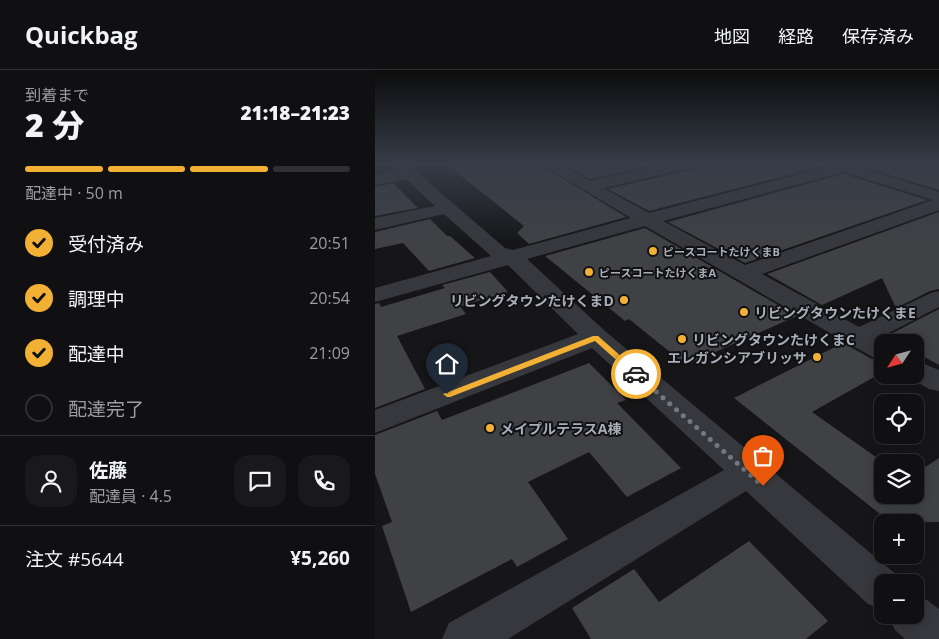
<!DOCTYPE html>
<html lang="ja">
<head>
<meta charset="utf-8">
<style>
  body { margin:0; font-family:"Open Sans","Noto Sans JP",sans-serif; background:#19191b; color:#f1f3f6; height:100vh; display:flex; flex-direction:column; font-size:19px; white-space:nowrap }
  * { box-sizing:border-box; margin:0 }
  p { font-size:16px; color:#9c9d9f }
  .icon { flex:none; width:28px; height:28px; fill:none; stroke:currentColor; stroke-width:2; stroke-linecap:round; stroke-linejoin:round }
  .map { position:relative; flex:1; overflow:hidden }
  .sheet { display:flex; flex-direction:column; background:#101012; width:375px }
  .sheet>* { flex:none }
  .needle { width:32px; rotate:234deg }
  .fabs { position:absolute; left:499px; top:264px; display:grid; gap:10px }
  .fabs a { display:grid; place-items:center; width:50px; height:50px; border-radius:10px; background:#101012; box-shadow:0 2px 12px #0003,0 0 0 1px #303032; font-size:25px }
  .pin { position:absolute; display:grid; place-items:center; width:42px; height:42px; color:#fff; margin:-51px -21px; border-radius:50% 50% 50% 0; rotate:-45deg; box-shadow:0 0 5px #0007 }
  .pin .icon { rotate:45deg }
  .courier { position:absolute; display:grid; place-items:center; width:50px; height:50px; margin:-25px; border:4px solid #f2b134; border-radius:50%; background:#fff; color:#222; box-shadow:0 1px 6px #0007 }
  .overview em { font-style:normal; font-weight:800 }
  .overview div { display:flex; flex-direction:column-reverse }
  .overview { display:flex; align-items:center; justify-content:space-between; height:85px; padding:0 25px }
  h1 { font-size:32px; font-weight:800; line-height:38px }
  .bar { display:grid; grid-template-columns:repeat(4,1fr); gap:8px 5px; align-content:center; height:60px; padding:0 25px }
  .bar i { height:6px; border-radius:4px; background:#303032 }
  .bar .on { background:#f2b134 }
  .bar p { grid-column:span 4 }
  .line { display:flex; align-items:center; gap:12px; padding:0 25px; border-top:1px solid #303032 }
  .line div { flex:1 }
  .round { display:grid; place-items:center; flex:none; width:52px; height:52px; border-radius:15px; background:#19191b }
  ol { padding:0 25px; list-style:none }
  li { display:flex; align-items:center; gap:15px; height:55px }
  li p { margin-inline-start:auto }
  li .icon { padding:5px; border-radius:50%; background:#f2b134; color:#111; stroke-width:4 }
  li:last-child { color:#9c9d9f }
  li i { width:28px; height:28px; border:2px solid #303032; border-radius:50% }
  header { display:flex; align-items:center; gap:30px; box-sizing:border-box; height:70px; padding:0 25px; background:#101012; border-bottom:1px solid #303032 }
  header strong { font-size:24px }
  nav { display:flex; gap:28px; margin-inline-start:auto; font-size:18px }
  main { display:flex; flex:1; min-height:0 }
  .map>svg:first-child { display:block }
</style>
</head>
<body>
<header>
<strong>Quickbag</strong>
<nav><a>地図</a><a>経路</a><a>保存済み</a></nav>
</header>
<main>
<section class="sheet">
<div class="overview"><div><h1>2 分</h1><p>到着まで</p></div><em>21:18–21:23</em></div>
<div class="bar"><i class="on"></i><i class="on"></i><i class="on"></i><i></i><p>配達中 · 50 m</p></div>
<ol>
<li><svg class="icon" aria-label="check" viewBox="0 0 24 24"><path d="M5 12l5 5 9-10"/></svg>受付済み<p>20:51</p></li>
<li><svg class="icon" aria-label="check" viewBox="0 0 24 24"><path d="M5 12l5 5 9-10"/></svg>調理中<p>20:54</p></li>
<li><svg class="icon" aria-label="check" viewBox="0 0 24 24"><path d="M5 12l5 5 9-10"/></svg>配達中<p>21:09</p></li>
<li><i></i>配達完了</li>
</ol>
<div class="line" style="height:90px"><a class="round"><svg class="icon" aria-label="person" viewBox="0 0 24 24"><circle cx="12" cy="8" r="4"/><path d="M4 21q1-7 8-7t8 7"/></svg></a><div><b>佐藤</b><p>配達員 · 4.5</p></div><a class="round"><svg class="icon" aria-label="chat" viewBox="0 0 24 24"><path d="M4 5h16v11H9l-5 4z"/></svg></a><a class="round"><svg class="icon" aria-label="phone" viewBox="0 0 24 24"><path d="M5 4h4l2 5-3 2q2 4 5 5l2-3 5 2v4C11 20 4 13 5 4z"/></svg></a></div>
<div class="line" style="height:65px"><div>注文 #5644</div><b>¥5,260</b></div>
</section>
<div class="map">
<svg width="564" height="569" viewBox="0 0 564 569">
  <rect width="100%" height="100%" fill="#161618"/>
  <!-- building -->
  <g fill="#404145">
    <path d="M 70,93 L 162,93 L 251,147 L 154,174 L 142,163 L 149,156 Z"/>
    <path d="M 186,93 L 287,93 L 215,109 Z"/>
    <path d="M 327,93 L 460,93 L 274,141 L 233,119 L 323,98 Z"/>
    <path d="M 496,93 L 564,93 L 564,120 L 492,98 Z"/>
    <path d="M 469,104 L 552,130 L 370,193 L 293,152 Z"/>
    <path d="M 18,113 L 43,138 L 0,146 L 0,117 Z"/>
    <path d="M 564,142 L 564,219 L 555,221 L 521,238 L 507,208 L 447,235 L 392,204 Z"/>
    <path d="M 55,149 L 72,166 L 75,166 L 100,188 L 54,201 L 28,173 L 0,179 L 0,162 Z"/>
    <path d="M 270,158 L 422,246 L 311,295 L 254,249 L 250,251 L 170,186 Z"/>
    <path d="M 115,202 L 133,222 L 86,236 L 71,219 L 91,244 L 22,266 L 50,319 L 0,338 L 0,234 L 4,233 L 6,237 L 70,218 L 67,215 Z"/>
    <path d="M 564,239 L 564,295 L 542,283 L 540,284 L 540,272 L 515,272 L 508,268 Z"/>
    <path d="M 468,273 L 497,289 L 508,291 L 508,302 L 437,342 L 508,392 L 508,425 L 540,425 L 540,404 L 564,388 L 564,452 L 515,452 L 359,328 Z"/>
    <path d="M 214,293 L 251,330 L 242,333 L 306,398 L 252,427 L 214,382 L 153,412 L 193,469 L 142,497 L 137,489 L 36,542 L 7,456 L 17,452 L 0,404 L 0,365 L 62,341 L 67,350 Z"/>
    <path d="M 374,471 L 453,551 L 431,569 L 216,569 L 197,538 L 259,499 L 284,532 Z"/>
  </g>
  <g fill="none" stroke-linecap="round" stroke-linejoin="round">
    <!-- minor -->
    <g fill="#37383d" fill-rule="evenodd">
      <path d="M 15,93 L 31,93 L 130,178 L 138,180 L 256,148 L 164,93 L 182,93 L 215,111 L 297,93 L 325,93 L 323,96 L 228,118 L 274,143 L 469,93 L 494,93 L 492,96 L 486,98 L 564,122 L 564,140 L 387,204 L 484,257 L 556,223 L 564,221 L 564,237 L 504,268 L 513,272 L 508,272 L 508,289 L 498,287 L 474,274 L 270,156 L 152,189 L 230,261 L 523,506 L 526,512 L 508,512 L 508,540 L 493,534 L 371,421 L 133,569 L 67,569 L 74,553 L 349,400 L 217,278 L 0,363 L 0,340 L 203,264 L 133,195 L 0,232 L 0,218 L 116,186 L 69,144 L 0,160 L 0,148 L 60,136 L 31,109 L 0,115 L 0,105 L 22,101 ZM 469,102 L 558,130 L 370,195 L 288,151 Z"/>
      <path d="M 540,290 L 564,300 L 564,321 L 554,319 L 530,305 L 540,305 Z"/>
      <path d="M 540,525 L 552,530 L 564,539 L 564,569 L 530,569 L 520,560 L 513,545 L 540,545 Z"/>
    </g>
  </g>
  <!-- sky -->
  <linearGradient id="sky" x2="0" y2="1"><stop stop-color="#0c0c0d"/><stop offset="0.54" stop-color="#363c48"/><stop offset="1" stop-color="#363c48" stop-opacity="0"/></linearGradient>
  <rect width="564" height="173" fill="url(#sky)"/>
  <!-- route -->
  <path fill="#f2b134" d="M 218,266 L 223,266 L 264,302 L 264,305 L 258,305 L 220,271 L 75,327 L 72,327 L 68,324 Z"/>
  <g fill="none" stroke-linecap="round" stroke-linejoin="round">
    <!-- done -->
    <path stroke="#757880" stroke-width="5" stroke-dasharray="0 9" d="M 261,304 L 388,416"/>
  </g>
  <!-- markers -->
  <g fill="#f2b134" stroke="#111113" stroke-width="2">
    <circle cx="278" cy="181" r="5"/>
    <circle cx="214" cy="202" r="5"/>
    <circle cx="249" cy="230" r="5"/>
    <circle cx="369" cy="242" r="5"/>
    <circle cx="307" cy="269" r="5"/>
    <circle cx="442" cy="287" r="5"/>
    <circle cx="115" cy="358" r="5"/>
  </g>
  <g text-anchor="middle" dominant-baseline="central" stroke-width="4" stroke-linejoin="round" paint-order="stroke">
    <!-- far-poi labels -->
    <g font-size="11" font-weight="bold" fill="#a8adb8" stroke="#111113" text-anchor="start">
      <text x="288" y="181">ピースコートたけくまB</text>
      <text x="224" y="202">ピースコートたけくまA</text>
    </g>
    <!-- poi labels -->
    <g font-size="14" font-weight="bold" fill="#a8adb8" stroke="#111113" text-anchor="start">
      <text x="239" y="230" text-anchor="end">リビングタウンたけくまD</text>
      <text x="379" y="242">リビングタウンたけくまE</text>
      <text x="317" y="269">リビングタウンたけくまC</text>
      <text x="432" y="287" text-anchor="end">エレガンシアブリッサ</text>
      <text x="125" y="358">メイプルテラスA棟</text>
    </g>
  </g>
</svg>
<div class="fabs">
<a><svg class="needle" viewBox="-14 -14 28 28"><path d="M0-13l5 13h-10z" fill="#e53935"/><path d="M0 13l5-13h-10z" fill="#9c9d9f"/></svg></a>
<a><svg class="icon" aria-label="locate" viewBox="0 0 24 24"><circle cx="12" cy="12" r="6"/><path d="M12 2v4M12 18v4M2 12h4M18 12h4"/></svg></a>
<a><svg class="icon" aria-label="layers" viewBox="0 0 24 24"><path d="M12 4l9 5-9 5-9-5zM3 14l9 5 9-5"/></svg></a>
<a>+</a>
<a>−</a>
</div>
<div class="pin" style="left:388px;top:416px;background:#ea580c"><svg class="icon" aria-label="bag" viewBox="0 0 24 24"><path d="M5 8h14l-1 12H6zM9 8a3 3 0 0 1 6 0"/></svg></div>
<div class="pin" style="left:72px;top:324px;background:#1f2937"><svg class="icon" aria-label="home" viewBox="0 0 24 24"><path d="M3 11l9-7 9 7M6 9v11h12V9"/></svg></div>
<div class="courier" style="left:261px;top:304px"><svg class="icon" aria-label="car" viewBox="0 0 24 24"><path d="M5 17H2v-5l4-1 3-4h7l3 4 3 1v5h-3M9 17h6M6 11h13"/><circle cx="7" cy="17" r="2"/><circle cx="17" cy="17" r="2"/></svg></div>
</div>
</main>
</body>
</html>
